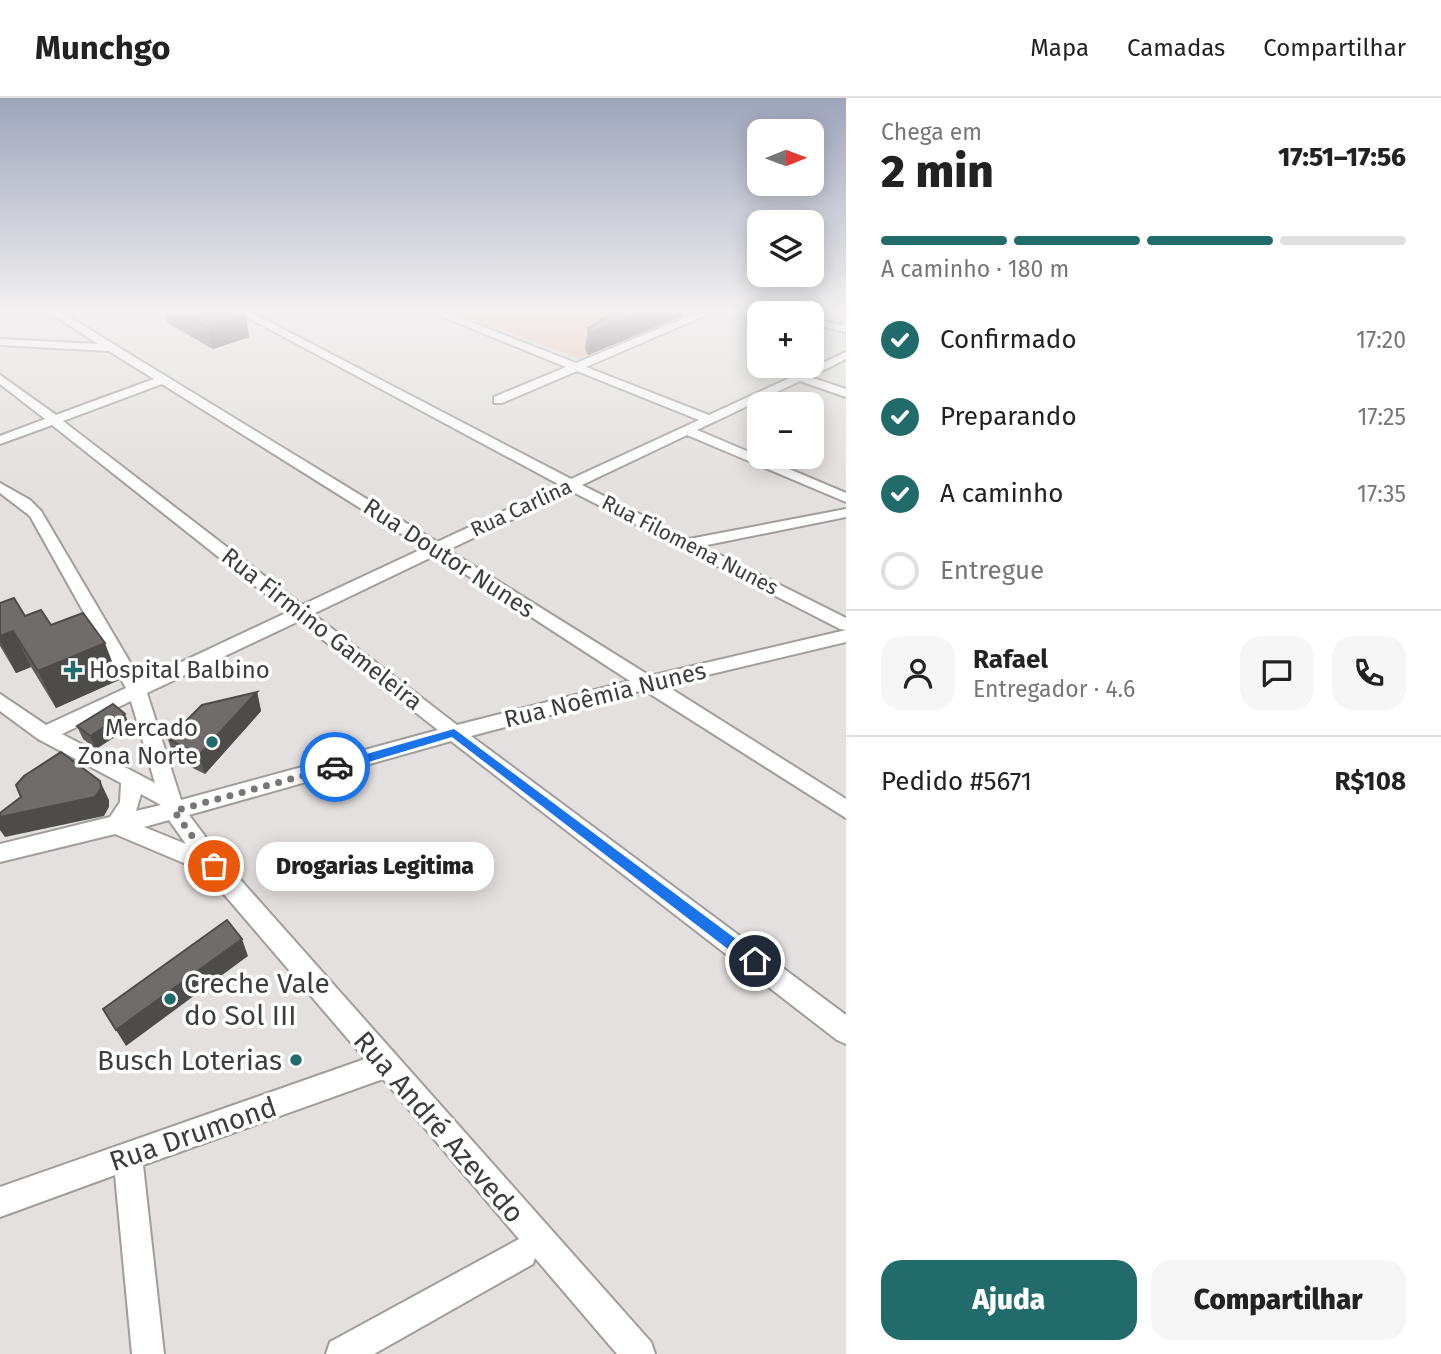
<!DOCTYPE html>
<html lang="pt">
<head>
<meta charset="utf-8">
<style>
  body { margin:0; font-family:"Fira Sans",sans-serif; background:#f6f6f6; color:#222; height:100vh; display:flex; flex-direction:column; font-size:26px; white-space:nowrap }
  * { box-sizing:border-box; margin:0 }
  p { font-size:23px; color:#767676 }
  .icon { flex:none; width:38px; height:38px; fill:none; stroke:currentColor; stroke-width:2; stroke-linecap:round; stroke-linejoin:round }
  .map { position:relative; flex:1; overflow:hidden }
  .side { display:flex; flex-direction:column; background:#fff; width:595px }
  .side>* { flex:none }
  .needle { width:46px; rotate:89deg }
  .buttons { position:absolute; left:747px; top:21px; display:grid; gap:14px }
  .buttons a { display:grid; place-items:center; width:77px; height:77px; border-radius:14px; background:#fff; box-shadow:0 4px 18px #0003; font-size:35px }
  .pin { position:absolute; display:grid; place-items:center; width:60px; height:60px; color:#fff; margin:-30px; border:4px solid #fff; border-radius:50%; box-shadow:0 2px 7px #0007 }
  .courier { position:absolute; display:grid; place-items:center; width:70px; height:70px; margin:-35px; border:5px solid #1a73e8; border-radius:50%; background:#fff; color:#222; box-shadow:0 2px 9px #0007 }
  .bubble { position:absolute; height:49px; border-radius:21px; background:#fff; box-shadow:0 4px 18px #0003; font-size:23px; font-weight:800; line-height:49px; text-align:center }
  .summary em { font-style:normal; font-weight:800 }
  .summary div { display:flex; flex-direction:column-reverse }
  .summary { display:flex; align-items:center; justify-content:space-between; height:119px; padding:0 35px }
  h1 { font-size:46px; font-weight:800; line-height:52px }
  .bar { display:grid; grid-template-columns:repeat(4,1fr); gap:10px 7px; align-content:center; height:84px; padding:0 35px }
  .bar i { height:9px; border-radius:5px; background:#e0e0e0 }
  .bar .active { background:#216c6a }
  .bar p { grid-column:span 4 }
  .line { display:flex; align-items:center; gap:18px; padding:0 35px; border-top:2px solid #e0e0e0 }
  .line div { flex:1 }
  .round { display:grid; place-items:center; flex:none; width:74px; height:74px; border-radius:21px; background:#f6f6f6 }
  ol { padding:0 35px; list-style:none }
  li { display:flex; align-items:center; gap:21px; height:77px }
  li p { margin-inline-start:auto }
  li .icon { padding:7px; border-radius:50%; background:#216c6a; color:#fff; stroke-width:4 }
  li:last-child { color:#767676 }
  li i { width:38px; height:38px; border:4px solid #e0e0e0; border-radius:50% }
  .primary-button { display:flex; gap:14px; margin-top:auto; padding:14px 35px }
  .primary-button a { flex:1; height:80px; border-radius:21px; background:#216c6a; color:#fff; font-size:28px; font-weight:800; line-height:80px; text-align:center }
  .primary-button a+a { background:#f6f6f6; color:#222 }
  header { display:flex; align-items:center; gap:42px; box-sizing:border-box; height:98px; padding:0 35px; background:#fff; border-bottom:2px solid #e0e0e0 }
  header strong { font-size:33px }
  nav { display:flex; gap:38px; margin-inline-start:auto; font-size:24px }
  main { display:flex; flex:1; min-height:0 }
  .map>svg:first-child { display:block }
</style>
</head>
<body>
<header>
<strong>Munchgo</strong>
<nav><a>Mapa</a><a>Camadas</a><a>Compartilhar</a></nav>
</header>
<main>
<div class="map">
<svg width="846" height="1256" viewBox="0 0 846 1256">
  <rect width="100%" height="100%" fill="#e4e0df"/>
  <!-- green -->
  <path fill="#ebbdab" d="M 446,211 L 664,211 L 688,217 L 580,261 Z"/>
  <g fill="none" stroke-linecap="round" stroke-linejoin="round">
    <defs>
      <g id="minor">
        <path d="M 44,211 L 56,211 L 437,444 L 560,387 L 232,211 L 245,211 L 571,381 L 699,322 L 577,273 L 502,305 L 494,305 L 494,299 L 566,269 L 424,211 L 438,211 L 576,265 L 706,211 L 720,211 L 586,269 L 709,317 L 846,254 L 846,261 L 810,279 L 846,291 L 846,299 L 800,283 L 697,332 L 846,395 L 846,404 L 687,337 L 582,387 L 689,441 L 846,411 L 846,419 L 702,448 L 846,520 L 846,544 L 665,587 L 846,701 L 846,720 L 644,592 L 471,638 L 846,917 L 846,946 L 837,942 L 451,643 L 189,717 L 222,761 L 651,1244 L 655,1256 L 617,1256 L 535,1160 L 533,1166 L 374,1256 L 326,1256 L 330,1244 L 519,1141 L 383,981 L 143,1067 L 164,1256 L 132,1256 L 115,1077 L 0,1119 L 0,1089 L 365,961 L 205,774 L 115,736 L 0,764 L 0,746 L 110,719 L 120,704 L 121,685 L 38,641 L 0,613 L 0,596 L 46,627 L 126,590 L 30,418 L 0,395 L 0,385 L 30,402 L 41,413 L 141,583 L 288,514 L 52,327 L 0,346 L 0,338 L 45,321 L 0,286 L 0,277 L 56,317 L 154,281 L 109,253 L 0,247 L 0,241 L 98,246 ZM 162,286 L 424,450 L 302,507 L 63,323 ZM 571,393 L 840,531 L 846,532 L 650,578 L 448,452 ZM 436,457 L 630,583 L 457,627 L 313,516 ZM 299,523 L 438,632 L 181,702 L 147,595 ZM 131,603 L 155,685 L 62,636 ZM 141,696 L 161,707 L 136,713 ZM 169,722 L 186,746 L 144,729 Z"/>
        <path d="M 761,211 L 779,211 L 788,215 L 771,215 Z"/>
        <path d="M 812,220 L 846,228 L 846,234 L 812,226 Z"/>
      </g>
    </defs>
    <!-- minor casing -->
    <use href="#minor" stroke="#a09d9b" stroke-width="4"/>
    <!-- minor -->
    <use href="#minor" fill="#fff" fill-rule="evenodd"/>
  </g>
  <!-- wall -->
  <g fill="#605d5c">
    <path d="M 164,211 L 232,211 L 249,239 L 213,251 L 167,225 Z"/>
    <path d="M 620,211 L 684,211 L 682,218 L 588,257 L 585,251 L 588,230 Z"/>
    <path d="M 0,505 L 25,518 L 51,527 L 119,582 L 56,610 L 31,569 L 16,575 L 0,548 Z"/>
    <path d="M 257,594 L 261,613 L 205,676 L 174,661 L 168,641 Z"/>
    <path d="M 77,628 L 130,629 L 96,651 L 83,641 Z"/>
  </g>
  <!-- shaded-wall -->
  <g fill="#4e4c4b">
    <path d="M 652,211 L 684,211 L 682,218 L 588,257 L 591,235 Z"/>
    <path d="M 246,218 L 249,239 L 213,251 L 209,230 Z"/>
    <path d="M 13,533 L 31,569 L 16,575 L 0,543 L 0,538 Z"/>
    <path d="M 105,545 L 119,582 L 56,610 L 38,573 Z"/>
    <path d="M 257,594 L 261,613 L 205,676 L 199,657 Z"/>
    <path d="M 125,616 L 130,629 L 96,651 L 90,638 Z"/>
    <path d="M 100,683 L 109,702 L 109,709 L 104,718 L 5,739 L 0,732 L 0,719 Z"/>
    <path d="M 242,841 L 248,858 L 126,948 L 116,932 Z"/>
  </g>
  <!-- building -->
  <g fill="#706c6b" stroke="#4e4c4b" stroke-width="2">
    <path d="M 174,211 L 232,211 L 246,218 L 209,230 Z"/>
    <path d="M 620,211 L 652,211 L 591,235 L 588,230 Z"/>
    <path d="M 14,500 L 25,518 L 41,512 L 51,527 L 83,515 L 105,545 L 38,573 L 13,533 L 0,538 L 0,505 Z"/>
    <path d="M 257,594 L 199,657 L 168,641 L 202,607 Z"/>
    <path d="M 113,606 L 125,616 L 90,638 L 77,628 Z"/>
    <path d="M 61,654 L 100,683 L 101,690 L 95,699 L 0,719 L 0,715 L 21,699 L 16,687 L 24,678 Z"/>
    <path d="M 227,822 L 242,841 L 116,932 L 103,911 Z"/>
  </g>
  <!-- sky -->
  <linearGradient id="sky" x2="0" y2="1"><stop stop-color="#9ea5bb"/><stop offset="0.55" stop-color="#f3f1f1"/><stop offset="1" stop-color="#f3f1f1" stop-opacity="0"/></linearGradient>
  <rect width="846" height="387" fill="url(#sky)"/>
  <!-- route -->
  <path fill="#1a73e8" d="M 454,631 L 760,859 L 762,863 L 760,868 L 750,868 L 452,639 L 335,674 L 329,669 L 335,665 Z"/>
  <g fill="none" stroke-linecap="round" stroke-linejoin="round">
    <!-- done -->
    <path stroke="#787575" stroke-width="7" stroke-dasharray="0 12.6" d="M 214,768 L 174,713 L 335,669"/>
  </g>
  <!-- markers -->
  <g fill="#216c6a" stroke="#fff" stroke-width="2.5">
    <path d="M69.5 561.5h7v7h7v7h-7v7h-7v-7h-7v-7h7z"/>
    <circle cx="212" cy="644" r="7"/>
    <circle cx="170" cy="901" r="7"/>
    <circle cx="296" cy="962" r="7"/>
  </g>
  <g text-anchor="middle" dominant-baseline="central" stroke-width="7" stroke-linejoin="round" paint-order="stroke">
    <!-- far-street labels -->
    <g font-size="21" fill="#3e3c3c" stroke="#fff">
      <text transform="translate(521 410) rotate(-25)">Rua Carlina</text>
      <text transform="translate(690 447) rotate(27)">Rua Filomena Nunes</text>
    </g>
    <!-- street labels -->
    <g font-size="24" fill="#3e3c3c" stroke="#fff">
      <text transform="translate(449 460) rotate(33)">Rua Doutor Nunes</text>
      <text transform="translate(322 531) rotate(38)">Rua Firmino Gameleira</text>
      <text transform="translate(605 597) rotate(-14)">Rua Noêmia Nunes</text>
    </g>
    <!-- poi labels -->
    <g font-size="24" fill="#3e3c3c" stroke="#fff" text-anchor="start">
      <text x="89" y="572">Hospital Balbino</text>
      <text x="198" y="630" text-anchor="end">Mercado<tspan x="198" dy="28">Zona Norte</tspan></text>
    </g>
    <!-- near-poi labels -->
    <g font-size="28" fill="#3e3c3c" stroke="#fff" text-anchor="start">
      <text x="184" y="885">Creche Vale<tspan x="184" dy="32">do Sol III</tspan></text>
      <text x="282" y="962" text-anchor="end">Busch Loterias</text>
    </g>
    <!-- near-street labels -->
    <g font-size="28" fill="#3e3c3c" stroke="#fff">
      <text transform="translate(439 1029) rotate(49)">Rua André Azevedo</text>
      <text transform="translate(193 1036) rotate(-19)">Rua Drumond</text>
    </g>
  </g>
</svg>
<div class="buttons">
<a><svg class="needle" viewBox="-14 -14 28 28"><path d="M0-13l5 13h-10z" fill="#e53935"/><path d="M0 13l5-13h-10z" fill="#767676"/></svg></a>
<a><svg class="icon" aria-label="layers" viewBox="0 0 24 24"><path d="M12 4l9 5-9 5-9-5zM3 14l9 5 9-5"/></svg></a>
<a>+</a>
<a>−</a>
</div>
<div class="pin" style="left:214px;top:768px;background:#ea580c"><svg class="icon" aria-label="bag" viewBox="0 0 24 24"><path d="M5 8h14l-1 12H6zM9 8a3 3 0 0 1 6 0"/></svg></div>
<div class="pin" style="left:755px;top:863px;background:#1f2937"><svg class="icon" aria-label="home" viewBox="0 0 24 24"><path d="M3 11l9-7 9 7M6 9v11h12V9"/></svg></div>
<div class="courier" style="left:335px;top:669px"><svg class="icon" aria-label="car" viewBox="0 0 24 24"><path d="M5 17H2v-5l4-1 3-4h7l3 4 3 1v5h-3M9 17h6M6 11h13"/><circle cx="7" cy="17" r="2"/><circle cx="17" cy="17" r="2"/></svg></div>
<div class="bubble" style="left:256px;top:744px;width:238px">Drogarias Legitima</div>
</div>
<section class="side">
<div class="summary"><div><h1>2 min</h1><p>Chega em</p></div><em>17:51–17:56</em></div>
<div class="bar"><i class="active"></i><i class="active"></i><i class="active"></i><i></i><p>A caminho · 180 m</p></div>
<ol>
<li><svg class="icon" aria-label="check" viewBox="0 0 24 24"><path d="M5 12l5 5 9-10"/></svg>Confirmado<p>17:20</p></li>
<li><svg class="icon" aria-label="check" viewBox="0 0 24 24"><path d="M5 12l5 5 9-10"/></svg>Preparando<p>17:25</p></li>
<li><svg class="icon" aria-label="check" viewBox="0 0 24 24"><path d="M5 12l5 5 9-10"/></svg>A caminho<p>17:35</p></li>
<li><i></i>Entregue</li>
</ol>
<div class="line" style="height:126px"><a class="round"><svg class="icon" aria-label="person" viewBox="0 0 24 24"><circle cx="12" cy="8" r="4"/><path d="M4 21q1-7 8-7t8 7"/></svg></a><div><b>Rafael</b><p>Entregador · 4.6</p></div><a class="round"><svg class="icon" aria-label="chat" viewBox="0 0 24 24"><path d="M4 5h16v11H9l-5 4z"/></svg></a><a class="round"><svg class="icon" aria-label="phone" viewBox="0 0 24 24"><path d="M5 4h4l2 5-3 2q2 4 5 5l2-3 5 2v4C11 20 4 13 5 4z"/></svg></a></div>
<div class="line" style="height:91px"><div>Pedido #5671</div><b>R$108</b></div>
<div class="primary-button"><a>Ajuda</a><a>Compartilhar</a></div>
</section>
</main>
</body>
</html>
